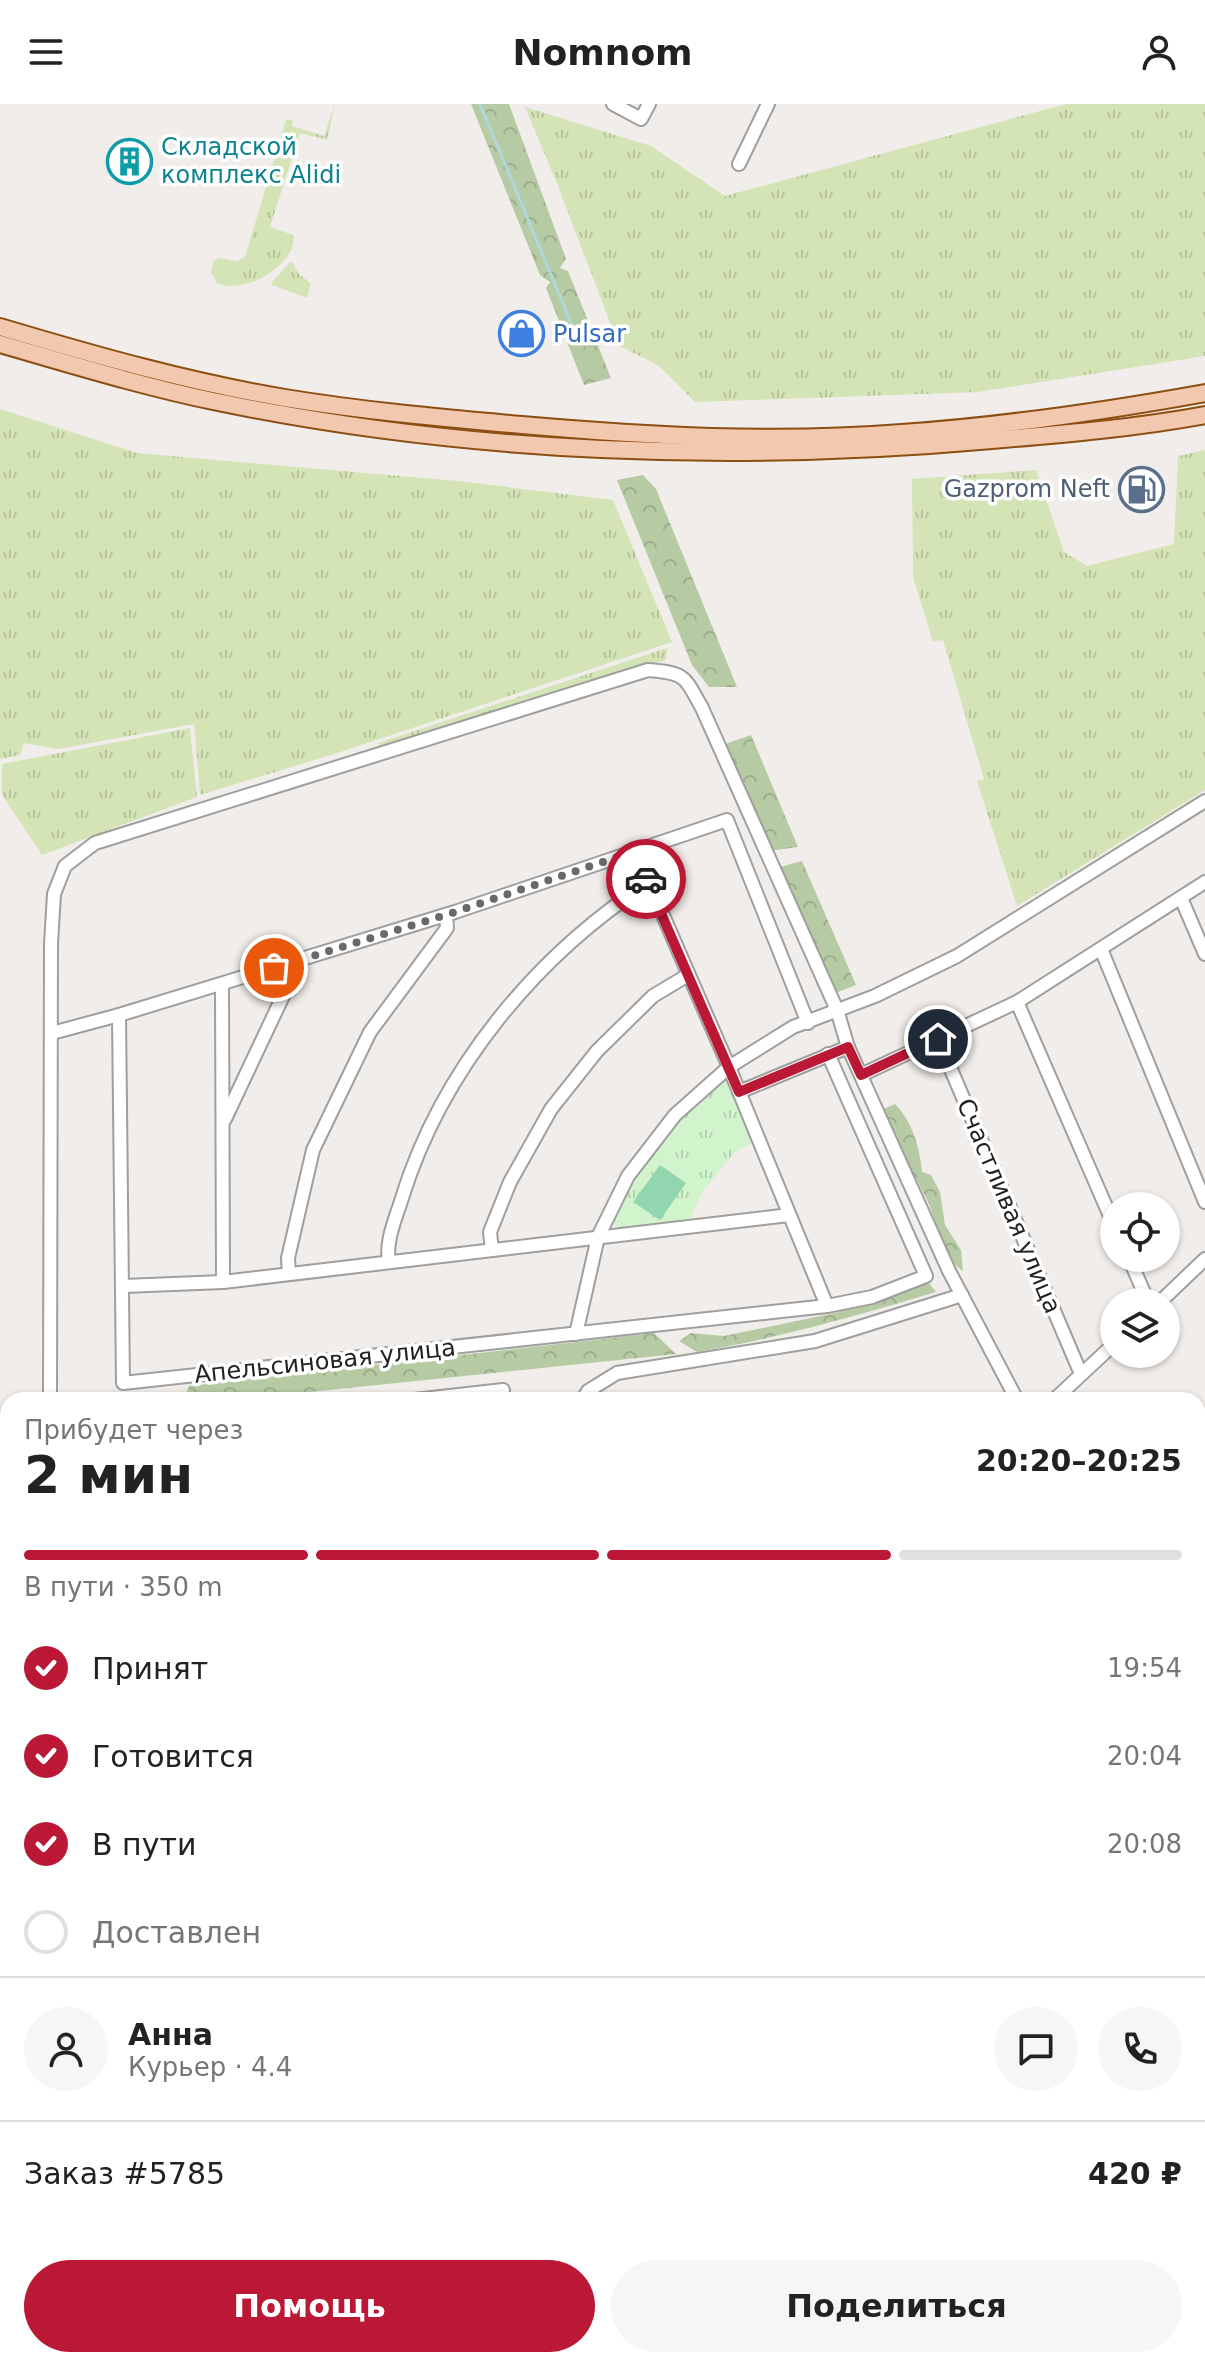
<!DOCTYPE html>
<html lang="ru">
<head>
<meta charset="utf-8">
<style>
  body { margin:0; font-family:"DejaVu Sans",sans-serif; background:#f6f6f6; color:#222; height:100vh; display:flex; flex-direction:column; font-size:30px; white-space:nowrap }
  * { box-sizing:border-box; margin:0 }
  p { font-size:26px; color:#767676 }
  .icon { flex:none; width:44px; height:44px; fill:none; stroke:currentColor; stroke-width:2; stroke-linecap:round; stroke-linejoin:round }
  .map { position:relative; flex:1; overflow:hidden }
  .panel { position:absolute; left:0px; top:1288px; width:1206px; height:976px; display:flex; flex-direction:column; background:#fff; border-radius:24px 24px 0 0; box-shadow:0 2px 6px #0004 }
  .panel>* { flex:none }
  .controls { position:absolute; left:1100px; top:1088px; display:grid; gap:16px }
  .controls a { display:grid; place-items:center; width:80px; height:80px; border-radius:50%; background:#fff; box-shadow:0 2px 6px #0004; font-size:40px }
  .pin { position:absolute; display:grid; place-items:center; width:68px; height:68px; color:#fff; margin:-34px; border:4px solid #fff; border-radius:50%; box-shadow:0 2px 8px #0007 }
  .courier { position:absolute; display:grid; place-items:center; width:80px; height:80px; margin:-40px; border:6px solid #bb1836; border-radius:50%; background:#fff; color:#222; box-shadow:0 2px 10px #0007 }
  .headline em { font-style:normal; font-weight:600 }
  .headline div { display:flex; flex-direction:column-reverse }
  .headline { display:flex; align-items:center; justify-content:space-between; height:136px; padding:0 24px }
  h1 { font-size:52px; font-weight:600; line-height:60px }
  .bar { display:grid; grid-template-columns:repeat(4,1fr); gap:12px 8px; align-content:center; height:96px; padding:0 24px }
  .bar i { height:10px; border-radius:6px; background:#e0e0e0 }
  .bar .active { background:#bb1836 }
  .bar p { grid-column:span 4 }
  .line { display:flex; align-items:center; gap:20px; padding:0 24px; border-top:2px solid #e0e0e0 }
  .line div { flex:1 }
  .round { display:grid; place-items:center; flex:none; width:84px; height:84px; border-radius:42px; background:#f6f6f6 }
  ol { padding:0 24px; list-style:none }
  li { display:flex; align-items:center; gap:24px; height:88px }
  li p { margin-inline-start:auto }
  li .icon { padding:8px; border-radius:50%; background:#bb1836; color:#fff; stroke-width:4 }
  li:last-child { color:#767676 }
  li i { width:44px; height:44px; border:4px solid #e0e0e0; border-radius:50% }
  .action { display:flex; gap:16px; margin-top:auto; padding:16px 24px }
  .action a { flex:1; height:92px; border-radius:48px; background:#bb1836; color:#fff; font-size:32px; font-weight:600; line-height:92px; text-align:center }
  .action a+a { background:#f6f6f6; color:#222 }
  header { display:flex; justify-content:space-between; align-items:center; height:104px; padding:0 24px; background:#fff; font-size:36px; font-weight:600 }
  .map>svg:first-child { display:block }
</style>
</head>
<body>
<header><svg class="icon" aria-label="menu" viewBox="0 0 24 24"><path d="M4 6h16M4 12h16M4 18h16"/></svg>Nomnom<svg class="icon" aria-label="person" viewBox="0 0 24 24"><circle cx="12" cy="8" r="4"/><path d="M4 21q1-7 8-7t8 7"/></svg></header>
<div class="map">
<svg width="1205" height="2264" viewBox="0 0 1205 2264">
  <defs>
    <pattern id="grass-tufts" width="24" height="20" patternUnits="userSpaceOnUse" patternTransform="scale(2)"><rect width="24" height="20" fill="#d5e4b6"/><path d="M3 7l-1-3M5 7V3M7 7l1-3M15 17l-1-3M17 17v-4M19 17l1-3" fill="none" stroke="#b7c39c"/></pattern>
    <pattern id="forest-crowns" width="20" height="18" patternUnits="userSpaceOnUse" patternTransform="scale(2)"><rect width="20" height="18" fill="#b6cba4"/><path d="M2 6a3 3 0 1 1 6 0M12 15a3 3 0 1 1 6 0" fill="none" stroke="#9cae8d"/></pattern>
    <pattern id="park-tufts" width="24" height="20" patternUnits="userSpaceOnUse" patternTransform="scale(2)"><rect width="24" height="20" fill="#d1f4cd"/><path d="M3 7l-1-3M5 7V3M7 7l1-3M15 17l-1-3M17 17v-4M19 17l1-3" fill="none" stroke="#b3d1b0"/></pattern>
  </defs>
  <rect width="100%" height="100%" fill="#f1edea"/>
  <!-- grass -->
  <g fill="url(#grass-tufts)">
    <path d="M 335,0 L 327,36 L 300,29 L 270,123 L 293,131 C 299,159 245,192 217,179 L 211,168 L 214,157 L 219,154 L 237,157 L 245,153 L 286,16 L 293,16 L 292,22 L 324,32 Z"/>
    <path d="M 1066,0 L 1205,0 L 1205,252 L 978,288 L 695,298 L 658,261 L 619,242 L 558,82 L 525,3 L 651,42 L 725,92 Z"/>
    <path d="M 290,158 L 293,159 L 298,169 L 311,180 L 307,194 L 272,181 L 272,178 Z"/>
    <path d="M 0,305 L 137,349 L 458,377 L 613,396 L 672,538 L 334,650 L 200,691 L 194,620 L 58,645 L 24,639 L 20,651 L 0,655 Z"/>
    <path d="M 1205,346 L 1205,686 L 1017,802 L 977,677 L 984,675 L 943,536 L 933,538 L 913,473 L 912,375 L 1036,366 L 1064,448 L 1087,462 L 1174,440 L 1178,352 Z"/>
    <path d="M 667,544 L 666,556 L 379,644 L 378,639 Z"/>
    <path d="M 190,624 L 197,693 L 42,751 L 2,691 L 2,660 Z"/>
  </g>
  <!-- forest -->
  <g fill="url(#forest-crowns)">
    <path d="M 471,0 L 509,0 L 566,155 L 560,164 L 568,167 L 611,274 L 584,281 L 546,184 L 550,178 L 540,171 Z"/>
    <path d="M 643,371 L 656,385 L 737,583 L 709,583 L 692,561 L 617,376 Z"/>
    <path d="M 751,631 L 798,743 L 769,747 L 719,642 Z"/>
    <path d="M 802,757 L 856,881 L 838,888 L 821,873 L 776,764 Z"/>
    <path d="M 895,1000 C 912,1017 920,1044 922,1068 L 931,1071 L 940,1088 L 945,1121 L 961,1146 L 963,1167 C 941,1154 937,1117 927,1096 C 912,1065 895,1036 879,1007 Z"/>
    <path d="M 929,1179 L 936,1188 C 856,1212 779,1234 697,1248 L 679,1237 L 691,1229 L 724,1232 L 835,1209 Z"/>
    <path d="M 654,1229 L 676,1250 L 233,1296 L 183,1296 L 189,1282 Z"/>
  </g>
  <!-- park -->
  <path fill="url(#park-tufts)" d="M 719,975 L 730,975 L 757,1036 L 735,1048 L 703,1087 L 689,1117 L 620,1126 L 610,1115 L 626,1082 L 662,1030 Z"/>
  <!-- pitch -->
  <path fill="#92d6af" d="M 660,1061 L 686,1079 L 660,1116 L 633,1098 Z"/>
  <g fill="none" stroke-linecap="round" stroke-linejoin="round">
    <!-- stream -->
    <g stroke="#b0d7d9" stroke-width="3">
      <path d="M 480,0 L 579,238"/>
      <path d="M 1053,2256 L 1061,2264"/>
    </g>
    <defs>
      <g id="minor">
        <path d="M 613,0 L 641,15 L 649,0"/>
        <path d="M 739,60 L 768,0"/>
        <path d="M 635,747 L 729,963 L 827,1202"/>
        <path d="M 1181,794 L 1205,850"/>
        <path d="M 1101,845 L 1205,1098"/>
        <path d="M 222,880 L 223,1178"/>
        <path d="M 1017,898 L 1114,1121"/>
        <path d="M 808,919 L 727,716 L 455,808 L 119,911 L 123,1279 L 827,1202 L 872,1193 L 926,1172 L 828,950"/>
        <path d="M 52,929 L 119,911"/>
        <path d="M 938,935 L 1081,1270"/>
        <path d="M 861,971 L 1017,898 L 1205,778"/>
        <path d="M 739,988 L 848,943"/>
        <path d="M 225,1015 L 300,856"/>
        <path d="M 492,1146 L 490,1128 L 510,1078 L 551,1005 L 597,947 L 653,892 L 688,871"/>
        <path d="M 1129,1154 L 1148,1198"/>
        <path d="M 389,1158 C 385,1137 396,1114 402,1094 C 442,965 536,852 648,779"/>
        <path d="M 289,1170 L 288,1154 L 313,1046 L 370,928 L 447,824 L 446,811"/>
        <path d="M 124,1182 L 223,1178 L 789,1111"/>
        <path d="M 1160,1198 L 1205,1155"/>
        <path d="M 576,1230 L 598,1133 L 628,1072 L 675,1011 L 729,963 L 793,923 L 875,892 L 957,852 L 1205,697"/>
        <path d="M 50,1296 L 51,840 L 54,790 L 65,762 L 95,739 L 648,566 C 686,569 684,572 702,604 L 837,906 L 848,943 L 949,1167 L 1017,1296"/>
        <path d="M 414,1296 L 503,1286 L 502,1296"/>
        <path d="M 583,1296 L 588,1287 L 617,1269 L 815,1237 L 962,1191"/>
        <path d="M 1054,1296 L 1114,1240"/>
        <path d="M 1198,1461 L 1205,1453"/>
        <path d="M 1198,1486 L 1205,1493"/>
        <path d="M 1198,1556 L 1205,1563"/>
        <path d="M 1198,1672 L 1205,1679"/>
        <path d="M 1198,1783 L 1205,1789"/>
        <path d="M 0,1841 L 8,1841"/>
        <path d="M 1198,1916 L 1205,1923"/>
        <path d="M 1198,1963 L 1205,1959"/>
        <path d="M 1198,2115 L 1205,2111"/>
        <path d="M 1198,2169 L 1205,2173"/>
        <path d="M 1198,2249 L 1205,2253"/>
        <path d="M 54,2256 L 54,2264"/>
        <path d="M 622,2256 L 625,2264"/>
        <path d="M 745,2256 L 747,2264"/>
        <path d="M 955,2256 L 963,2264"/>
        <path d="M 1079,2256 L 1089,2264"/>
        <path d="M 118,2264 L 118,2256"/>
        <path d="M 191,2264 L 239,2263 L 302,2256"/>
        <path d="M 709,2264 L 730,2256"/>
        <path d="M 896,2264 L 916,2256"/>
      </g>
      <g id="major">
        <path d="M 0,223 C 94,251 189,278 285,294 C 364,307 443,314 522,321 C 648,332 775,339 902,329 C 1003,322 1105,307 1205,289"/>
        <path d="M 0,240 C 70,260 141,282 213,297 C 467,350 734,359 992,336 C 1063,330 1135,324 1205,311"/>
      </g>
    </defs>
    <!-- minor casing -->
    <use href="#minor" stroke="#9f9f9f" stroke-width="16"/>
    <!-- major casing -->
    <use href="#major" stroke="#8d4e12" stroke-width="20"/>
    <!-- minor -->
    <use href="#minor" stroke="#fff" stroke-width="12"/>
    <!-- major -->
    <use href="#major" stroke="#f2c8ae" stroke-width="16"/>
  </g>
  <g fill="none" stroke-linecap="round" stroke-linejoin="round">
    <!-- done -->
    <path stroke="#6a6968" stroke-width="8" stroke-dasharray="0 14.4" d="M 274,864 L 455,808 L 635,747 L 646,775"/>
    <!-- route -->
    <path stroke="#bb1836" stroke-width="10" d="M 646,775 L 739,988 L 848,943 L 861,971 L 938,935"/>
  </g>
  <!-- icons -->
  <defs>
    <symbol id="building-ring" viewBox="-11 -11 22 22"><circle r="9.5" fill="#fff" stroke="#0f9aa8" stroke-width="1.5"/><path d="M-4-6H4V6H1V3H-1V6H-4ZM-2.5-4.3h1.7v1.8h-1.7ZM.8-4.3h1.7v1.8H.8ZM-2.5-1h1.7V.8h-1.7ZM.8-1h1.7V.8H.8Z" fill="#0f9aa8"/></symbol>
    <symbol id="shop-ring" viewBox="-11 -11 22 22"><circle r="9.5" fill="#fff" stroke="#3f7fe0" stroke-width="1.5"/><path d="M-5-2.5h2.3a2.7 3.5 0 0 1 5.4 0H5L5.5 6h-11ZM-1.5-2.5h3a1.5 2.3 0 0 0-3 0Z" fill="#3f7fe0"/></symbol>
    <symbol id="fuel-ring" viewBox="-11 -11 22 22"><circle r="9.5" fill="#fff" stroke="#5c6f8a" stroke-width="1.5"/><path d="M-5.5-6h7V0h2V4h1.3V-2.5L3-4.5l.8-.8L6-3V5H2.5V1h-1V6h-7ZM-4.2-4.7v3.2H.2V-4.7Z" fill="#5c6f8a"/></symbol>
  </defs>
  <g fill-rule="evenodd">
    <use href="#building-ring" x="104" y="32" width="51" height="51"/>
    <use href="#shop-ring" x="496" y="204" width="51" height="51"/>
    <use href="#fuel-ring" x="1116" y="360" width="51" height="51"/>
  </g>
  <g text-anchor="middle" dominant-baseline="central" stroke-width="7" stroke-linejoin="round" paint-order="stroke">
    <!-- culture labels -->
    <g font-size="24" fill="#0d838f" stroke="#fff" text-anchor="start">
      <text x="161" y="43">Складской<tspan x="161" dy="28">комплекс Alidi</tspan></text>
    </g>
    <!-- shop labels -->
    <g font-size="24" fill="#366cbe" stroke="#fff" text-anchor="start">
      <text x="553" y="230">Pulsar</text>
    </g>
    <!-- service labels -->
    <g font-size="24" fill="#4e5e75" stroke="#fff" text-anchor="end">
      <text x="1110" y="385">Gazprom Neft</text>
    </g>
    <!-- street labels -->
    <g font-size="24" fill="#222" stroke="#fff">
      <text transform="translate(1009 1102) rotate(67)">Счастливая улица</text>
      <text transform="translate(325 1257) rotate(-6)">Апельсиновая улица</text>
    </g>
  </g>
</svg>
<div class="controls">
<a><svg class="icon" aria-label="locate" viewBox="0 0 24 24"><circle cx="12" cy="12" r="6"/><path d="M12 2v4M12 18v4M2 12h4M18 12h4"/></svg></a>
<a><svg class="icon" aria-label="layers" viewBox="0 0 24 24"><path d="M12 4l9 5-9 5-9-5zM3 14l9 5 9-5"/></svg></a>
</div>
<div class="pin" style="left:274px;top:864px;background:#ea580c"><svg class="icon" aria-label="bag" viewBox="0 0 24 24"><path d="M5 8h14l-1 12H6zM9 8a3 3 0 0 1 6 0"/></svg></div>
<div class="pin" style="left:938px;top:935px;background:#1f2937"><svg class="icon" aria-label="home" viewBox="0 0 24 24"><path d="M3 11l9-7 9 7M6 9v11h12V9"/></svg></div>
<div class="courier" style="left:646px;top:775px"><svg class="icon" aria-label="car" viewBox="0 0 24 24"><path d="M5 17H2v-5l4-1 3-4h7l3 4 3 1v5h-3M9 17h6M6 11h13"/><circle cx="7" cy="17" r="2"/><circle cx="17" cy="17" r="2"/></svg></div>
<section class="panel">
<div class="headline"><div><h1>2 мин</h1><p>Прибудет через</p></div><em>20:20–20:25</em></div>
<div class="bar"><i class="active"></i><i class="active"></i><i class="active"></i><i></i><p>В пути · 350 m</p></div>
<ol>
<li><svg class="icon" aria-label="check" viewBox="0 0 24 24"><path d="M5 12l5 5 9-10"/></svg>Принят<p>19:54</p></li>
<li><svg class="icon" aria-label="check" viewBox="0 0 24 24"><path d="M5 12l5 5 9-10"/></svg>Готовится<p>20:04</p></li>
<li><svg class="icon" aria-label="check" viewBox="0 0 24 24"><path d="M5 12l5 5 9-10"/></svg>В пути<p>20:08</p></li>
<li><i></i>Доставлен</li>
</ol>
<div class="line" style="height:144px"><a class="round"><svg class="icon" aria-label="person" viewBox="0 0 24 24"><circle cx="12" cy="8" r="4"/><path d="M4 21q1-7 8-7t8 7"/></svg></a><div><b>Анна</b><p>Курьер · 4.4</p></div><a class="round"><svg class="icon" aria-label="chat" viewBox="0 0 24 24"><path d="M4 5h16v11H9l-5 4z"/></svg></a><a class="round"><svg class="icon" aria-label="phone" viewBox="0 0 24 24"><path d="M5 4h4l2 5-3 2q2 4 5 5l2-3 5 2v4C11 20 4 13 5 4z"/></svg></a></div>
<div class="line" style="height:104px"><div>Заказ #5785</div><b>420 ₽</b></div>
<div class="action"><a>Помощь</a><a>Поделиться</a></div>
</section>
</div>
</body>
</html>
